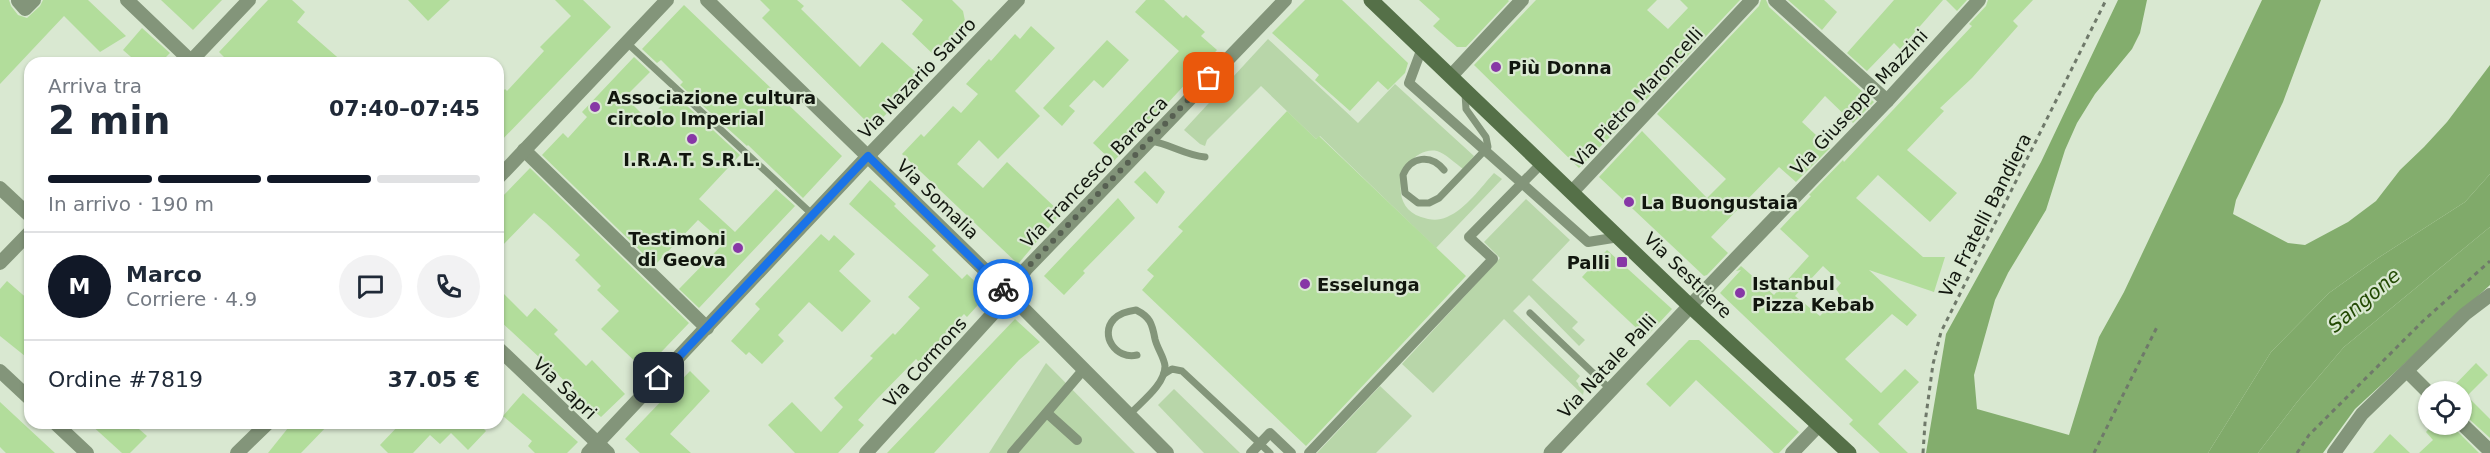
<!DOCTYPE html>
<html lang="it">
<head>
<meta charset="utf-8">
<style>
  body { margin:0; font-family:"DejaVu Sans",sans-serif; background:#f2f2f3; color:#1f2937; height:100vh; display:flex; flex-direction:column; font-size:22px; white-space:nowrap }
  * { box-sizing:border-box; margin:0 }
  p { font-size:20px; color:#747a83 }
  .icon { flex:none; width:33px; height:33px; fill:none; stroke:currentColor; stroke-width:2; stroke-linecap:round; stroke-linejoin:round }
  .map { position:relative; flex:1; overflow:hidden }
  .drawer { position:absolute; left:24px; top:57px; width:480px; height:372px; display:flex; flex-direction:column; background:#fff; border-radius:18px; box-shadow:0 2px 4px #0004 }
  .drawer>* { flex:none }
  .tools { position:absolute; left:2418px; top:381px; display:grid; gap:12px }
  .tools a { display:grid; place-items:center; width:54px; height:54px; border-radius:50%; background:#fff; box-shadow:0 2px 4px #0004; font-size:30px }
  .pin { position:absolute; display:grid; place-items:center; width:51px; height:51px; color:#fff; margin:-26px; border-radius:12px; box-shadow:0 3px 9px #0006 }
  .courier { position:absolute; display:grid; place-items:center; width:60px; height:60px; margin:-30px; border:4px solid #1a73e8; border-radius:50%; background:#fff; color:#222; box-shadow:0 2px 8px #0007 }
  .overview em { font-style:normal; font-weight:600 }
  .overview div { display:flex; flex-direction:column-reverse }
  .overview { display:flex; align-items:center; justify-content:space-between; height:102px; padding:0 24px }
  h1 { font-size:39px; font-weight:600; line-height:45px }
  .bar { display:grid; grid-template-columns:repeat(4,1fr); gap:9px 6px; align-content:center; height:72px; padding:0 24px }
  .bar i { height:8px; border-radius:4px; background:#e0e1e3 }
  .bar .on { background:#111827 }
  .bar p { grid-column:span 4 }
  .line { display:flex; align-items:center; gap:15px; padding:0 24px; border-top:2px solid #e0e1e3 }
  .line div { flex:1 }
  .round { display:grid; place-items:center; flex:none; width:63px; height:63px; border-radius:32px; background:#f2f2f3 }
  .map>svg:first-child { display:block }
</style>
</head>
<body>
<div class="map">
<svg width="2490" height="453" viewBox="0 0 2490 453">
  <rect width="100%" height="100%" fill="#d9e8d1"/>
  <!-- green -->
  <g fill="#b8d6a9">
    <path d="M 1268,39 L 1358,123 L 1395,84 L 1474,156 L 1463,169 C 1456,164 1445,153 1437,151 C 1404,145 1383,205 1421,217 C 1430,220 1438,221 1447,217 C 1466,209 1481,187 1494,173 L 1502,179 L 1436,248 L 1320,136 L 1316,139 L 1261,86 L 1207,140 L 1205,146 L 1200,144 L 1184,130 Z"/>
    <path d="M 1526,199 L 1570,240 L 1532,280 L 1578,322 L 1572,328 L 1585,340 L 1579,346 L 1529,295 L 1513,311 L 1580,376 L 1576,381 L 1584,390 L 1583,395 L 1504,319 L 1433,393 L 1402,364 L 1500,258 L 1484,242 Z"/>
    <path d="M 1046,363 L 1135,453 L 989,453 Z"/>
    <path d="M 1380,386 L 1412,416 L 1376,453 L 1317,453 Z"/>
    <path d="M 1174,389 L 1238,451 L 1240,453 L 1204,453 L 1158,405 Z"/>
  </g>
  <!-- forest -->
  <g fill="#83ad6d">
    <path d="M 2118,0 L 2147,0 L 2140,33 L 2132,49 L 2095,94 L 2077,123 L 2065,150 L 2046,210 L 2008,273 L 1995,300 L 1974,375 L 1977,409 L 2069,435 L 2099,337 L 2124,292 L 2262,0 L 2321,0 L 2283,102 L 2236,200 L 2233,214 L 2288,243 L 2305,245 L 2348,222 L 2376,201 L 2400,170 L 2424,147 L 2447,122 L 2490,65 L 2490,174 L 2465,202 L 2378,258 L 2329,293 L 2271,352 L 2208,453 L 1926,453 L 1946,334 L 2041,162 Z"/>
    <path d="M 2490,227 L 2490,285 L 2355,409 L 2323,453 L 2258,453 L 2297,402 L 2344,347 Z"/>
  </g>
  <!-- water -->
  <path fill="#80aa6a" d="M 2490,174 L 2490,227 L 2344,347 L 2297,402 L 2258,453 L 2208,453 L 2271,352 L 2329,293 L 2378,258 L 2465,202 Z"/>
  <!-- building -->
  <g fill="#b2dd9b" fill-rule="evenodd">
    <path d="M 0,0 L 9,0 L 11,6 L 18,15 L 27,18 L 40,6 L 43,0 L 88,0 L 126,36 L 100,52 L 64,16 L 0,84 Z"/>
    <path d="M 161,0 L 222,0 L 193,30 Z"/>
    <path d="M 268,0 L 292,0 L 305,12 L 297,22 L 344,63 L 230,63 L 219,52 Z"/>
    <path d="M 408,0 L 450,0 L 428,21 Z"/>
    <path d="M 555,0 L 583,0 L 611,27 L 498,144 L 498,97 L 505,89 L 507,91 L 544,51 L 540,47 L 571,16 Z"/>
    <path d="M 760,0 L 797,0 L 804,6 L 801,9 L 860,67 L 882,42 L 921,77 L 873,128 L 762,18 L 770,10 Z"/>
    <path d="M 901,0 L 952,0 L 963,11 L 965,21 L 935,56 L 912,34 L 923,20 Z"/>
    <path d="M 1146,0 L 1164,0 L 1183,18 L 1186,15 L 1205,32 L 1201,36 L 1217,50 L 1113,162 L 1093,143 L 1179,51 L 1135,12 Z"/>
    <path d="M 1305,0 L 1342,0 L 1408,63 L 1405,73 L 1388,90 L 1378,81 L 1350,111 L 1315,80 L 1319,75 L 1272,33 Z"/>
    <path d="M 1419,0 L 1508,0 L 1509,1 L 1466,47 L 1457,47 L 1433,26 L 1440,19 Z"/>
    <path d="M 1536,0 L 1657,0 L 1647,10 L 1668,29 L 1688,8 L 1680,0 L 1740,0 L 1644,102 L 1642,99 L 1626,115 L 1629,118 L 1579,168 L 1474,65 Z"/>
    <path d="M 1761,0 L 1766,0 L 1769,7 L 1874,102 L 1853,123 L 1825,96 L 1802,122 L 1830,148 L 1796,182 L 1779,167 L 1711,237 L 1728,253 L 1707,275 L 1704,276 L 1599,177 L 1642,131 L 1707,198 L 1726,179 L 1657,114 L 1759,6 Z"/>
    <path d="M 1788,0 L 1824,0 L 1837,12 L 1822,30 Z"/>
    <path d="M 1894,0 L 1943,0 L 1900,49 L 1894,43 L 1867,71 L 1847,53 Z"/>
    <path d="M 1946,0 L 1967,0 L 1957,11 Z"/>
    <path d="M 1988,0 L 2033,0 L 2013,21 L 2018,26 L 1972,78 L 1940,108 L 1944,111 L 1907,150 L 1957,193 L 1930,222 L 1878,175 L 1856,198 L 1923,257 L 1945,257 L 1934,292 L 1869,270 L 1917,315 L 1907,326 L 1892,314 L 1845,359 L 1881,393 L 1905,369 L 1919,382 L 1878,424 L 1908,453 L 1880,453 L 1849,424 L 1853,420 L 1720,293 L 1741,270 L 1736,271 L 1741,266 L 1774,295 L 1809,256 L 1780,229 L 1811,196 L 1809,195 L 1843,160 L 1844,162 L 1972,26 L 1969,24 L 1986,6 ZM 1823,266 L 1841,283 L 1836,289 L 1840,295 L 1820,316 L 1795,296 Z"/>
    <path d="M 684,5 L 842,156 L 803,198 L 748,145 L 747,146 L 680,85 L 683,82 L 661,60 L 657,63 L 642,49 Z"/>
    <path d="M 1031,26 L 1055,48 L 1015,91 L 1040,116 L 998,159 L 979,140 L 957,164 L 983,188 L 1007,162 L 1061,213 L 1018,264 L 902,154 L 921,134 L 924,137 L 953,106 L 961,113 L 978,94 L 966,84 L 989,59 L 991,61 L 1015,34 L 1020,39 Z"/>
    <path d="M 142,28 L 170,53 L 160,63 L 138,63 L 123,50 Z"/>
    <path d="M 1107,40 L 1129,60 L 1103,88 L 1094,80 L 1069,106 L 1075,111 L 1062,126 L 1043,108 Z"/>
    <path d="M 634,57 L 650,72 L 625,97 L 648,120 L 673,93 L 740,155 L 699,199 L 735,232 L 776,189 L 795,206 L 699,308 L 679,289 L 724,243 L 698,220 L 655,265 L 542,155 L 563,133 L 568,138 L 587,117 L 582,112 Z"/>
    <path d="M 1287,111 L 1316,139 L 1319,136 L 1466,276 L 1306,446 L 1142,290 L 1154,276 L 1147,270 L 1183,231 L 1178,227 Z"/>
    <path d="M 530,168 L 689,323 L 644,370 L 601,329 L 619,311 L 597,290 L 601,286 L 575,260 L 580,255 L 546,223 L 534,213 L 498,250 L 498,201 Z"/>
    <path d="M 1145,171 L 1165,192 L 1157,204 L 1134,182 Z"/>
    <path d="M 870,180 L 896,204 L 894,206 L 936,246 L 932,250 L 962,279 L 967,274 L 988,294 L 967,317 L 964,314 L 933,347 L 936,350 L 922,365 L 916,359 L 876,400 L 858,420 L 864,425 L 838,453 L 795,453 L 768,425 L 792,402 L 821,432 L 843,407 L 834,398 L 873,358 L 870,356 L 893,333 L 895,335 L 920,308 L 908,297 L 929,275 L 849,204 Z"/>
    <path d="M 1118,198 L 1135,218 L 1083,271 L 1085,273 L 1064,295 L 1044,276 Z"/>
    <path d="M 821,234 L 829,241 L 834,235 L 855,254 L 839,271 L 871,301 L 842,332 L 809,302 L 778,335 L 784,341 L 762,364 L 749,352 L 746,355 L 731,341 L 760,309 L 755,304 Z"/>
    <path d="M 1607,250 L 1672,309 L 1646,337 L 1582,277 Z"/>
    <path d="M 7,281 L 30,301 L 30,360 L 0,336 L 0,289 Z"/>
    <path d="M 498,288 L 527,317 L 535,308 L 558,330 L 554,334 L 586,366 L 592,360 L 625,394 L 601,417 L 567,387 L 569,385 L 498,319 Z"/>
    <path d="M 1015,319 L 1040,342 L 1019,360 L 934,453 L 887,453 Z"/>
    <path d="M 1689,340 L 1699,340 L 1799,432 L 1779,453 L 1774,453 L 1696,380 L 1670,407 L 1646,384 Z"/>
    <path d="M 2476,363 L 2488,375 L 2467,396 L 2490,419 L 2490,438 L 2468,418 L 2462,415 L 2462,392 L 2448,392 Z"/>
    <path d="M 690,371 L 710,391 L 670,434 L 691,453 L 640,453 L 625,439 Z"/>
    <path d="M 523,393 L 578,442 L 567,453 L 535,453 L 528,446 L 532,441 L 503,416 Z"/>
    <path d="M 0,402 L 42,441 L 55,453 L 6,453 L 0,447 Z"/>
    <path d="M 89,423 L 132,423 L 147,436 L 130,453 L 122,453 Z"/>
    <path d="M 292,423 L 330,423 L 301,453 L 268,453 Z"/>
    <path d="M 401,423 L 478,423 L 486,431 L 468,450 L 451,433 L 440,444 L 430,435 L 413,453 L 388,453 L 380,445 Z"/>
    <path d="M 2433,424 L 2453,424 L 2456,430 L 2479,453 L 2419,453 L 2433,440 L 2426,432 Z"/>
    <path d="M 2390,434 L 2410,453 L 2373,453 Z"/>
  </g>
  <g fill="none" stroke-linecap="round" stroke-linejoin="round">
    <!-- path -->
    <g stroke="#6f796a" stroke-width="3" stroke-dasharray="4.5 4.5" stroke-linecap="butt">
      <path d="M 1923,453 L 1925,423 L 1933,364 L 1941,332 L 2106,0"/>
      <path d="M 2094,453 L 2157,327"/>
      <path d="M 2297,453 L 2309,435 L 2422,322 L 2490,261"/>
    </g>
    <!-- service -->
    <g stroke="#83957a" stroke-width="7">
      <path d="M 626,42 L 813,215"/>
      <path d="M 1151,141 C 1170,144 1185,155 1205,157"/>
      <path d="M 1444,170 C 1431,154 1411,156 1403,175 L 1405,193 L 1418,203 L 1429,203 L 1439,198 L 1488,147 L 1486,137 L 1466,109 L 1465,94"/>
      <path d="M 1530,313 L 1611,390"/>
      <path d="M 1164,374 L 1172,369 L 1182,371 L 1270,453"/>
      <path d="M 1129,415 C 1141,402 1165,385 1165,366 C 1164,357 1157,348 1155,339 C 1152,323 1150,317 1136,310 C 1128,311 1120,313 1114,319 C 1099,335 1116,360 1137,355"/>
    </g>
    <!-- pedestrian -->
    <g stroke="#83957a" stroke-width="10">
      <path d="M 1422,48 L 1409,83 L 1588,242 L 1619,237"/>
      <path d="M 1047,413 L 1077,440"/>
      <path d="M 1012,453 L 1084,369"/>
      <path d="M 1251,453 L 1270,433 L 1291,453"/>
      <path d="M 1309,453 L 1493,259 L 1469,237 L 1542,163"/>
    </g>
    <!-- minor -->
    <g stroke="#83957a" stroke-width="14">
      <path d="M 19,0 L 18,1 L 25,9 L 34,0"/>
      <path d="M 127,0 L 193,63"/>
      <path d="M 707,0 L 998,283 L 1167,453"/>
      <path d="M 1775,0 L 1887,101"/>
      <path d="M 189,63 L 249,0"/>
      <path d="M 1451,76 L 1522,0"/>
      <path d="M 524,150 L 707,328"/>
      <path d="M 498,178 L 667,0"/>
      <path d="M 0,188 L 30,216"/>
      <path d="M 1572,192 L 1752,0"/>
      <path d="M 0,263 L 30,232"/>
      <path d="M 1690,306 L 1887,101 L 1979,0"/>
      <path d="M 498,348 L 608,453"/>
      <path d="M 0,371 L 30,399"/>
      <path d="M 2407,371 L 2428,392"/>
      <path d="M 55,423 L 87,453"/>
      <path d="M 2462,424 L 2490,451"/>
      <path d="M 237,453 L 268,423"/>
      <path d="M 588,453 L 868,156 L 1018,0"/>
      <path d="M 866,453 L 998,308 L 1026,269 L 1285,0"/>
      <path d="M 1792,453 L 1819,425"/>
      <path d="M 2334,453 L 2362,414 L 2465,314 L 2490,295"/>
    </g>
    <!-- tertiary -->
    <path stroke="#83957a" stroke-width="15" d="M 1551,453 L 1690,306"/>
    <!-- secondary -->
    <path stroke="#557048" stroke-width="15" d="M 1371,0 L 1690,306 L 1849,453"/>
  </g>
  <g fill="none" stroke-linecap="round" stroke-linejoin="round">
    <!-- done -->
    <path stroke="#576052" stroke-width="6" stroke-dasharray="0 10.8" d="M 1003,289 L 1008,293 L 1026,269 L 1209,78"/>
    <!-- route -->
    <path stroke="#1a73e8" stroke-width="8" d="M 659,378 L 868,156 L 1003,289"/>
  </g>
  <!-- markers -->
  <g fill="#8737a6" stroke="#d9e8d1" stroke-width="2">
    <circle cx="1496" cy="67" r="6"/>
    <circle cx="595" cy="107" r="6"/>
    <circle cx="692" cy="139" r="6"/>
    <circle cx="1629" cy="202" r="6"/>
    <circle cx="738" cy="248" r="6"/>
    <rect x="1616" y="256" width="12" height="12" rx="3"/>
    <circle cx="1305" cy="284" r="6"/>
    <circle cx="1740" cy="293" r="6"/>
  </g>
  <g text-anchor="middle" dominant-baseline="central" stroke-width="4.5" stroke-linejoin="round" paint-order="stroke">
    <!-- poi labels -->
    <g font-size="18" font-weight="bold" fill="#11160e" stroke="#d9e8d1" text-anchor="start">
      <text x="1508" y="67">Più Donna</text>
      <text x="607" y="97">Associazione cultura<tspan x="607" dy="21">circolo Imperial</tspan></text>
      <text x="692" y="159" text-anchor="middle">I.R.A.T. S.R.L.</text>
      <text x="1641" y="202">La Buongustaia</text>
      <text x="726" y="238" text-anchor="end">Testimoni<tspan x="726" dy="21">di Geova</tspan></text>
      <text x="1610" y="262" text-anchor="end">Palli</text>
      <text x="1752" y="283">Istanbul<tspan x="1752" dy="21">Pizza Kebab</tspan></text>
      <text x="1317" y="284">Esselunga</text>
    </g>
    <!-- street labels -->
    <g font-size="18" fill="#11160e" stroke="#d9e8d1">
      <text transform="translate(917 78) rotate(-46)">Via Nazario Sauro</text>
      <text transform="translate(1637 97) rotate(-47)">Via Pietro Maroncelli</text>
      <text transform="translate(1859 102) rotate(-47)">Via Giuseppe Mazzini</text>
      <text transform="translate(1094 172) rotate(-46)">Via Francesco Baracca</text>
      <text transform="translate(938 199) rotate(44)">Via Somalia</text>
      <text transform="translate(1985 215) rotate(-63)">Via Fratelli Bandiera</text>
      <text transform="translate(1688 275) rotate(44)">Via Sestriere</text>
      <text transform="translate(925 362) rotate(-48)">Via Cormons</text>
      <text transform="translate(1607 366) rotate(-47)">Via Natale Palli</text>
      <text transform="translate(565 388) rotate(44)">Via Sapri</text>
    </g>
    <!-- water labels -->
    <g font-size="20" font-style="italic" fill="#234a04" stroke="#d9e8d1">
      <text transform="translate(2364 300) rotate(-40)">Sangone</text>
    </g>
  </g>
</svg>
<div class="tools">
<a><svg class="icon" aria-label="locate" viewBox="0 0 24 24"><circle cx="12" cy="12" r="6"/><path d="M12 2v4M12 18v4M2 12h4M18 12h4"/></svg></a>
</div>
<div class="pin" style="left:1209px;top:78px;background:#ea580c"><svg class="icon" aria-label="bag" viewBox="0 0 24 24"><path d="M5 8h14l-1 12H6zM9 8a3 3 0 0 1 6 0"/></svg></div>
<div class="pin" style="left:659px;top:378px;background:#1f2937"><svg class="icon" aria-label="home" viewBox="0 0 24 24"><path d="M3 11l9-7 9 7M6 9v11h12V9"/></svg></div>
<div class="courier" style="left:1003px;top:289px"><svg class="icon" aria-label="bike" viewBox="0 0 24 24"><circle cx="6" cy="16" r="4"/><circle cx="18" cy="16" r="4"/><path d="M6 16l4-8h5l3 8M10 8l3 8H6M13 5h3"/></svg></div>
<section class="drawer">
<div class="overview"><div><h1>2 min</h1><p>Arriva tra</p></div><em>07:40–07:45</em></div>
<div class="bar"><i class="on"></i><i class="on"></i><i class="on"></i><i></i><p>In arrivo · 190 m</p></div>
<div class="line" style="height:108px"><b class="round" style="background:#111827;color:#fff">M</b><div><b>Marco</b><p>Corriere · 4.9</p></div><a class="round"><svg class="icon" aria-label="chat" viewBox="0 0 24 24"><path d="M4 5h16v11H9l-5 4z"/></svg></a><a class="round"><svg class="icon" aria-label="phone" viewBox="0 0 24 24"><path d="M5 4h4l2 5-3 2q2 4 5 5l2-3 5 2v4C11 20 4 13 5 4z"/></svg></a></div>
<div class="line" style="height:78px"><div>Ordine #7819</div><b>37.05 €</b></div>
</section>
</div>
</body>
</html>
